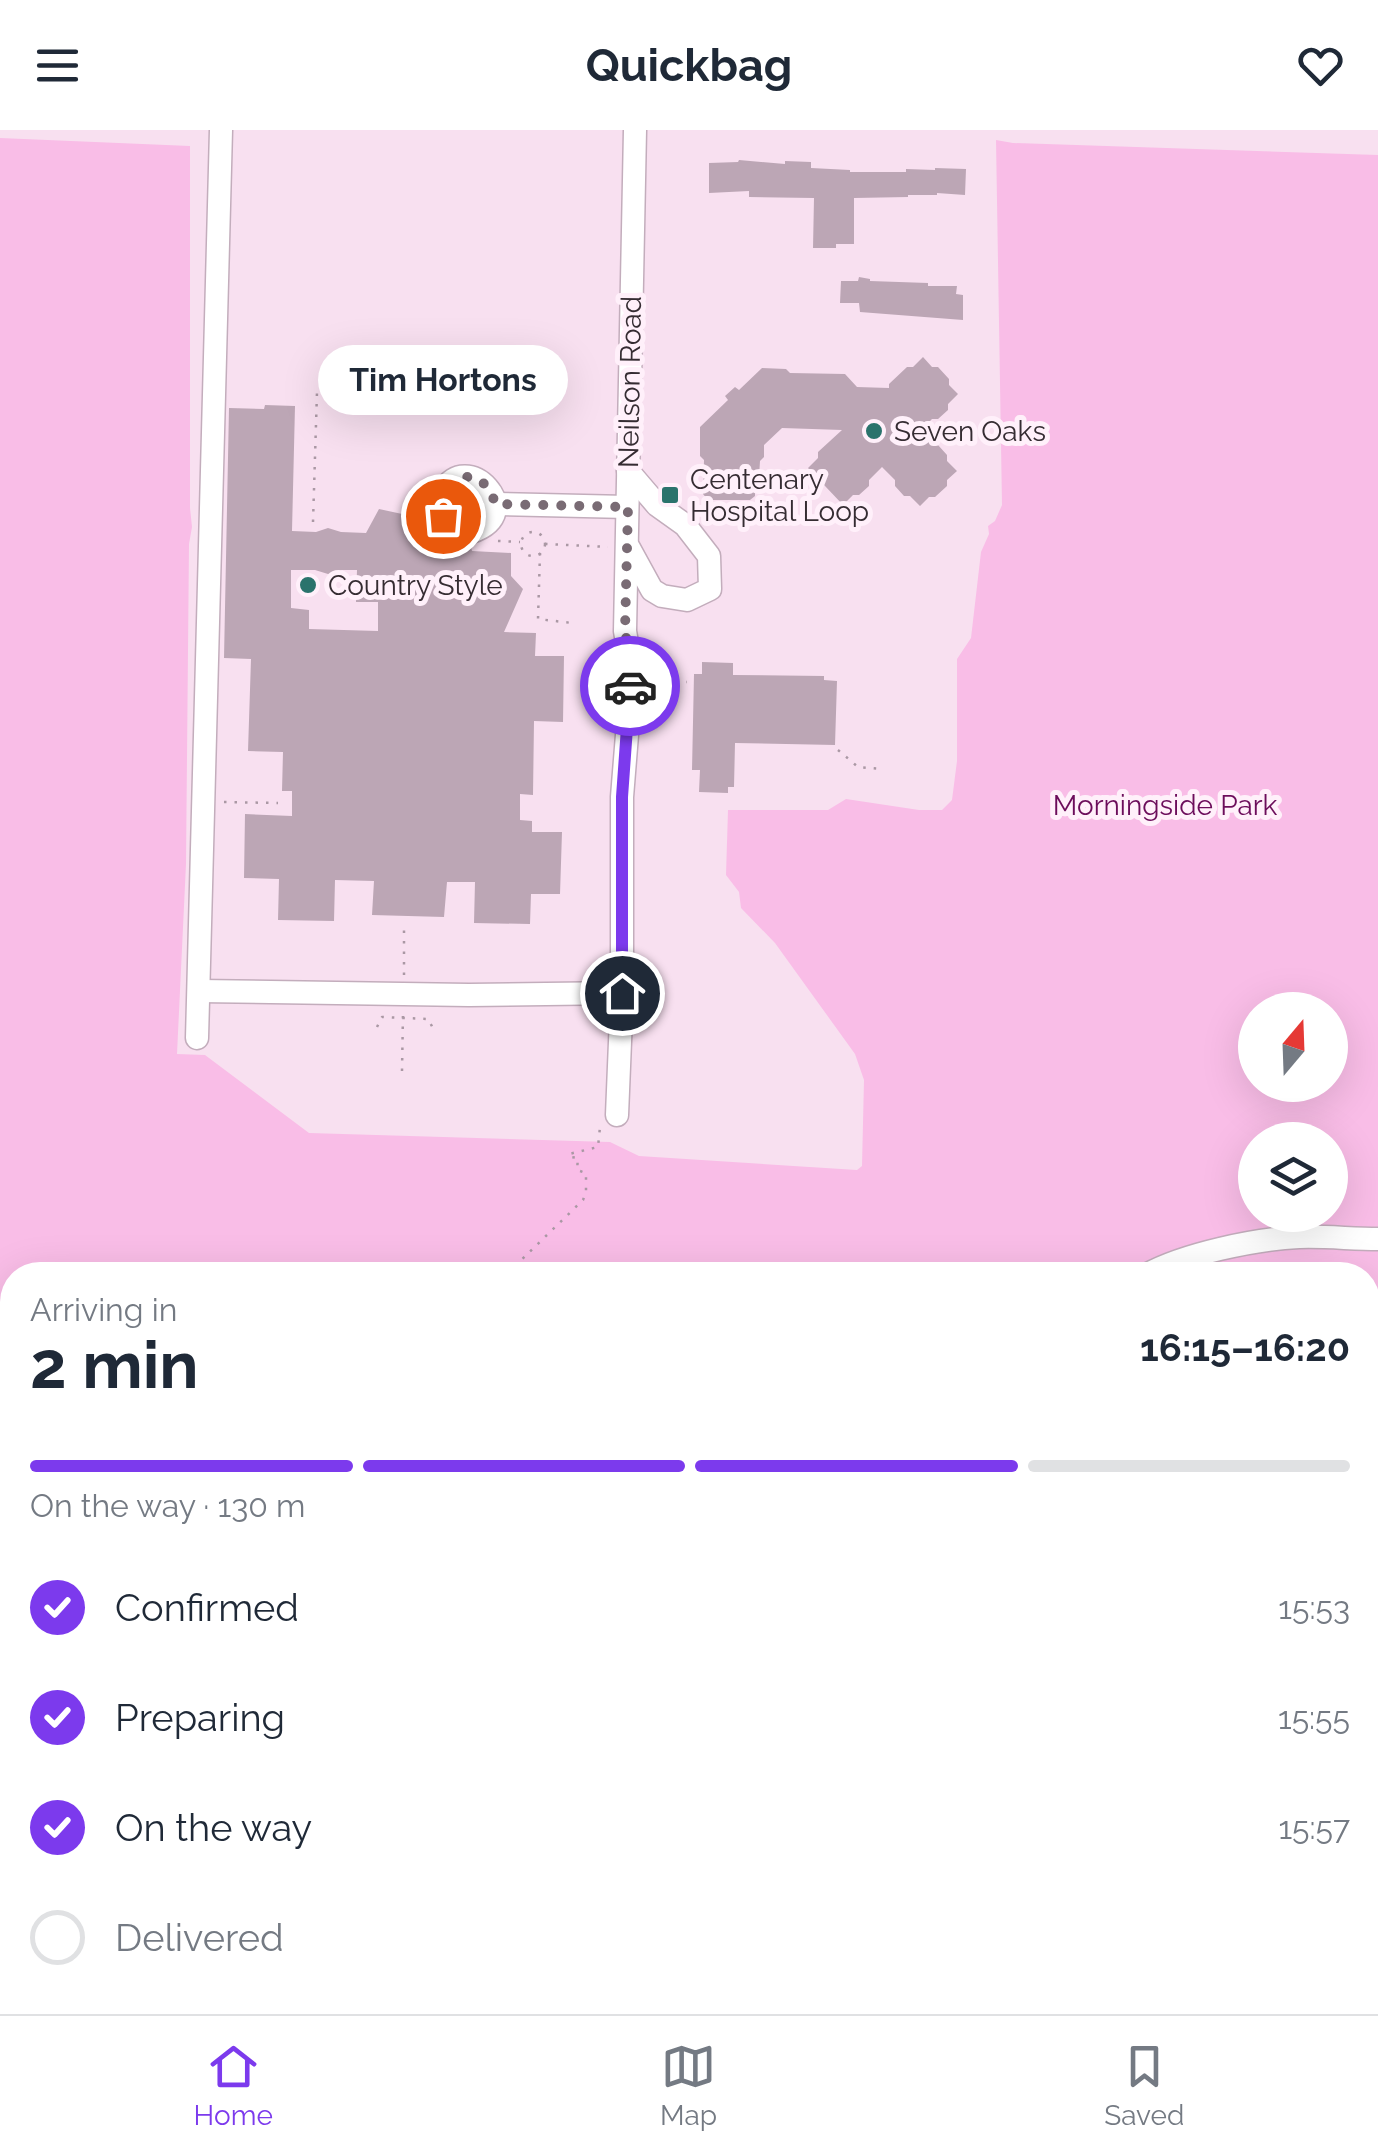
<!DOCTYPE html>
<html lang="en">
<head>
<meta charset="utf-8">
<style>
  body { margin:0; font-family:Raleway,sans-serif; background:#f6f6f7; color:#1f2937; height:100vh; display:flex; flex-direction:column; font-size:38px; white-space:nowrap }
  * { box-sizing:border-box; margin:0 }
  p { font-size:32px; color:#747a83 }
  .icon { flex:none; width:55px; height:55px; fill:none; stroke:currentColor; stroke-width:2; stroke-linecap:round; stroke-linejoin:round }
  .map { position:relative; flex:1; overflow:hidden }
  .drawer { position:absolute; left:0px; top:1132px; width:1380px; height:752px; display:flex; flex-direction:column; background:#fff; border-radius:40px 40px 0 0; box-shadow:0 10px 40px #0002 }
  .drawer>* { flex:none }
  .needle { width:65px; rotate:19deg }
  .fabs { position:absolute; left:1238px; top:862px; display:grid; gap:20px }
  .fabs a { display:grid; place-items:center; width:110px; height:110px; border-radius:50%; background:#fff; box-shadow:0 10px 40px #0002; font-size:50px }
  .pin { position:absolute; display:grid; place-items:center; width:85px; height:85px; color:#fff; margin:-42px; border:5px solid #fff; border-radius:50%; box-shadow:0 2px 10px #0007 }
  .courier { position:absolute; display:grid; place-items:center; width:100px; height:100px; margin:-50px; border:8px solid #7c3aed; border-radius:50%; background:#fff; color:#222; box-shadow:0 2px 12px #0007 }
  .bubble { position:absolute; height:70px; border-radius:35px; background:#fff; box-shadow:0 10px 40px #0002; font-size:32px; font-weight:700; line-height:70px; text-align:center }
  .summary em { font-style:normal; font-weight:700 }
  .summary div { display:flex; flex-direction:column-reverse }
  .summary { display:flex; align-items:center; justify-content:space-between; height:170px; padding:0 30px }
  h1 { font-size:65px; font-weight:700; line-height:75px }
  .bar { display:grid; grid-template-columns:repeat(4,1fr); gap:15px 10px; align-content:center; height:120px; padding:0 30px }
  .bar i { height:12px; border-radius:8px; background:#e0e1e3 }
  .bar .selected { background:#7c3aed }
  .bar p { grid-column:span 4 }
  ol { padding:0 30px; list-style:none }
  li { display:flex; align-items:center; gap:30px; height:110px }
  li p { margin-inline-start:auto }
  li .icon { padding:10px; border-radius:50%; background:#7c3aed; color:#fff; stroke-width:4 }
  li:last-child { color:#747a83 }
  li i { width:55px; height:55px; border:5px solid #e0e1e3; border-radius:50% }
  header { display:flex; justify-content:space-between; align-items:center; height:130px; padding:0 30px; background:#fff; font-size:45px; font-weight:700 }
  .menu { display:flex; justify-content:space-around; align-items:center; height:140px; border-top:2px solid #e0e1e3; background:#fff; font-size:28px; color:#747a83 }
  .menu a { display:grid; justify-items:center; gap:5px }
  .menu .selected { color:#7c3aed }
  .map>svg:first-child { display:block }
</style>
</head>
<body>
<header><svg class="icon" aria-label="menu" viewBox="0 0 24 24"><path d="M4 6h16M4 12h16M4 18h16"/></svg>Quickbag<svg class="icon" aria-label="heart" viewBox="0 0 24 24"><path d="M12 20l-8-8c-3-5 5-10 8-4 3-6 11-1 8 4z"/></svg></header>
<div class="map">
<svg width="1378" height="1884" viewBox="0 0 1378 1884">
  <rect width="100%" height="100%" fill="#f8e0f0"/>
  <!-- green -->
  <path fill="#f9bde7" fill-rule="evenodd" d="M 0,8 L 190,16 L 190,378 L 192,397 L 189,414 L 186,734 L 177,924 L 205,925 L 309,1003 L 610,1012 L 639,1026 L 857,1040 L 862,1036 L 864,950 L 855,924 L 775,813 L 741,778 L 739,762 L 726,745 L 728,680 L 828,680 L 846,669 L 919,680 L 942,680 L 952,670 L 957,631 L 957,529 L 971,508 L 981,422 L 989,404 L 988,396 L 995,391 L 1002,375 L 996,10 L 1013,13 L 1378,25 L 1378,1884 L 0,1884 L 0,1820 L 12,1717 L 12,1872 L 1368,1872 L 1368,1145 L 12,1145 L 12,1608 L 0,1595 ZM 1255,880 L 1330,880 L 1330,955 L 1255,955 ZM 1255,1010 L 1330,1010 L 1330,1085 L 1255,1085 Z"/>
  <g fill="none" stroke-linecap="round" stroke-linejoin="round">
    <!-- river -->
    <g stroke="#ca7cb5" stroke-width="28">
      <path d="M 0,1379 L 12,1390"/>
      <path d="M 523,1884 L 524,1872"/>
    </g>
  </g>
  <!-- building -->
  <g fill="#bca6b5" fill-rule="evenodd">
    <path d="M 739,30 L 785,34 L 785,31 L 811,32 L 811,38 L 850,40 L 850,42 L 906,42 L 906,39 L 935,40 L 935,38 L 966,39 L 965,65 L 937,63 L 937,65 L 908,65 L 908,67 L 854,68 L 854,114 L 836,114 L 836,118 L 813,118 L 814,68 L 749,67 L 749,61 L 709,63 L 709,33 L 738,32 Z"/>
    <path d="M 859,147 L 870,149 L 870,151 L 928,153 L 928,156 L 957,156 L 956,164 L 963,165 L 963,190 L 860,182 L 859,173 L 840,173 L 841,151 L 858,151 Z"/>
    <path d="M 923,227 L 932,237 L 938,237 L 949,249 L 949,255 L 958,264 L 948,274 L 948,280 L 938,289 L 932,289 L 919,302 L 932,315 L 938,315 L 947,325 L 947,331 L 957,341 L 947,350 L 947,356 L 935,367 L 929,367 L 920,376 L 910,366 L 904,366 L 895,356 L 895,350 L 882,337 L 869,350 L 869,356 L 859,365 L 853,365 L 843,375 L 808,338 L 818,328 L 818,322 L 842,300 L 782,298 L 764,315 L 764,327 L 760,331 L 759,347 L 755,351 L 755,366 L 750,370 L 708,370 L 703,364 L 704,330 L 700,326 L 700,297 L 728,270 L 725,266 L 735,257 L 739,260 L 762,238 L 786,239 L 790,243 L 845,244 L 857,257 L 889,258 L 889,254 L 907,237 L 913,237 Z"/>
    <path d="M 265,275 L 295,276 L 292,401 L 316,402 L 328,398 L 341,402 L 366,403 L 379,379 L 416,387 L 432,405 L 435,402 L 446,407 L 456,403 L 458,410 L 464,415 L 471,417 L 472,421 L 511,423 L 511,446 L 523,459 L 504,502 L 536,503 L 535,526 L 564,526 L 563,592 L 534,591 L 533,665 L 520,664 L 520,690 L 532,691 L 532,702 L 562,702 L 560,764 L 531,764 L 530,794 L 474,793 L 475,752 L 447,752 L 444,787 L 372,785 L 374,751 L 335,750 L 334,791 L 278,790 L 279,749 L 244,748 L 245,684 L 292,686 L 292,661 L 282,661 L 283,622 L 248,621 L 251,529 L 224,528 L 229,278 L 264,279 ZM 291,440 L 315,440 L 328,444 L 342,440 L 357,440 L 356,472 L 378,472 L 378,501 L 309,499 L 309,480 L 291,478 Z"/>
    <path d="M 702,532 L 733,533 L 733,545 L 824,546 L 824,550 L 837,551 L 835,615 L 735,613 L 734,657 L 728,657 L 728,663 L 699,662 L 700,640 L 692,640 L 694,544 L 702,544 Z"/>
  </g>
  <g fill="none" stroke-linecap="round" stroke-linejoin="round">
    <defs>
      <g id="minor">
        <path d="M 628,341 L 657,375 L 685,395 L 709,426 L 710,459 L 687,470 L 662,466 L 652,460 L 629,418"/>
        <path d="M 495,374 L 627,377"/>
        <path d="M 446,392 C 441,382 438,373 443,362 C 465,317 530,383 471,402"/>
        <path d="M 199,861 L 469,865 L 622,863"/>
        <path d="M 197,908 L 221,0"/>
        <path d="M 617,985 L 622,863 L 622,667 L 632,543 L 625,501 L 635,0"/>
        <path d="M 1146,1145 C 1184,1124 1255,1109 1299,1107 C 1325,1106 1352,1109 1378,1109"/>
        <path d="M 0,1677 L 2,1677"/>
      </g>
    </defs>
    <!-- minor casing -->
    <use href="#minor" stroke="#c3adbc" stroke-width="25"/>
    <!-- path -->
    <g stroke="#aa98a4" stroke-width="2.5" stroke-dasharray="2.5 8" stroke-linecap="butt">
      <path d="M 313,392 L 317,262"/>
      <circle cx="533" cy="414" r="12"/>
      <path d="M 498,411 L 520,412"/>
      <path d="M 545,414 L 608,417"/>
      <path d="M 540,423 L 538,489 L 572,493"/>
      <path d="M 653,542 L 661,543 L 674,557 L 678,552 L 687,552"/>
      <path d="M 838,620 L 858,637 L 881,639"/>
      <path d="M 224,672 L 278,673"/>
      <path d="M 404,845 L 404,798"/>
      <path d="M 377,897 L 382,887 L 428,889 L 434,900"/>
      <path d="M 402,941 L 403,883"/>
      <path d="M 1243,1133 L 1249,1145"/>
      <path d="M 510,1145 L 513,1138 L 583,1070 L 586,1062 L 586,1043 L 577,1040 L 578,1028 L 570,1027 L 569,1024 L 598,1017 L 600,997"/>
      <path d="M 0,1304 L 12,1313"/>
      <path d="M 1368,1357 L 1378,1367"/>
      <path d="M 1368,1732 L 1378,1729"/>
      <path d="M 35,1884 L 39,1872"/>
      <path d="M 179,1884 L 188,1872"/>
      <path d="M 590,1884 L 596,1872"/>
      <path d="M 755,1884 L 758,1872"/>
      <path d="M 1050,1884 L 1054,1872"/>
    </g>
    <!-- minor -->
    <use href="#minor" stroke="#fff" stroke-width="22"/>
  </g>
  <g fill="none" stroke-linecap="round" stroke-linejoin="round">
    <!-- done -->
    <path stroke="#796b74" stroke-width="10" stroke-dasharray="0 18" d="M 443,386 C 431,344 485,330 495,374 L 628,377 L 625,501 L 632,543 L 630,556"/>
    <!-- route -->
    <path stroke="#7c3aed" stroke-width="12" d="M 622,863 L 622,667 L 630,556"/>
  </g>
  <!-- markers -->
  <g fill="#2a736c" stroke="#fff0fa" stroke-width="4">
    <circle cx="874" cy="301" r="10"/>
    <rect x="660" y="355" width="20" height="20" rx="5"/>
    <circle cx="308" cy="455" r="10"/>
  </g>
  <g text-anchor="middle" dominant-baseline="central" stroke-width="10" stroke-linejoin="round" paint-order="stroke">
    <!-- street labels -->
    <g font-size="28" fill="#352c32" stroke="#fff0fa">
      <text transform="translate(630 252) rotate(-89)">Neilson Road</text>
    </g>
    <!-- poi labels -->
    <g font-size="28" fill="#352c32" stroke="#fff0fa" text-anchor="start">
      <text x="894" y="301">Seven Oaks</text>
      <text x="690" y="349">Centenary<tspan x="690" dy="32">Hospital Loop</tspan></text>
      <text x="328" y="455">Country Style</text>
    </g>
    <!-- park labels -->
    <g font-size="28" fill="#6c0d5b" stroke="#fff0fa">
      <text x="1165" y="675">Morningside Park</text>
    </g>
  </g>
</svg>
<div class="fabs">
<a><svg class="needle" viewBox="-14 -14 28 28"><path d="M0-13l5 13h-10z" fill="#e53935"/><path d="M0 13l5-13h-10z" fill="#747a83"/></svg></a>
<a><svg class="icon" aria-label="layers" viewBox="0 0 24 24"><path d="M12 4l9 5-9 5-9-5zM3 14l9 5 9-5"/></svg></a>
</div>
<div class="pin" style="left:443px;top:386px;background:#ea580c"><svg class="icon" aria-label="bag" viewBox="0 0 24 24"><path d="M5 8h14l-1 12H6zM9 8a3 3 0 0 1 6 0"/></svg></div>
<div class="pin" style="left:622px;top:863px;background:#1f2937"><svg class="icon" aria-label="home" viewBox="0 0 24 24"><path d="M3 11l9-7 9 7M6 9v11h12V9"/></svg></div>
<div class="courier" style="left:630px;top:556px"><svg class="icon" aria-label="car" viewBox="0 0 24 24"><path d="M5 17H2v-5l4-1 3-4h7l3 4 3 1v5h-3M9 17h6M6 11h13"/><circle cx="7" cy="17" r="2"/><circle cx="17" cy="17" r="2"/></svg></div>
<div class="bubble" style="left:318px;top:215px;width:250px">Tim Hortons</div>
<section class="drawer">
<div class="summary"><div><h1>2 min</h1><p>Arriving in</p></div><em>16:15–16:20</em></div>
<div class="bar"><i class="selected"></i><i class="selected"></i><i class="selected"></i><i></i><p>On the way · 130 m</p></div>
<ol>
<li><svg class="icon" aria-label="check" viewBox="0 0 24 24"><path d="M5 12l5 5 9-10"/></svg>Confirmed<p>15:53</p></li>
<li><svg class="icon" aria-label="check" viewBox="0 0 24 24"><path d="M5 12l5 5 9-10"/></svg>Preparing<p>15:55</p></li>
<li><svg class="icon" aria-label="check" viewBox="0 0 24 24"><path d="M5 12l5 5 9-10"/></svg>On the way<p>15:57</p></li>
<li><i></i>Delivered</li>
</ol>
</section>
</div>
<nav class="menu">
<a class="selected"><svg class="icon" aria-label="home" viewBox="0 0 24 24"><path d="M3 11l9-7 9 7M6 9v11h12V9"/></svg>Home</a>
<a><svg class="icon" aria-label="map" viewBox="0 0 24 24"><path d="M3 6l6-2 6 2 6-2v14l-6 2-6-2-6 2zM9 4v14M15 6v14"/></svg>Map</a>
<a><svg class="icon" aria-label="saved" viewBox="0 0 24 24"><path d="M7 4h10v16l-5-4-5 4z"/></svg>Saved</a>
</nav>
</body>
</html>
